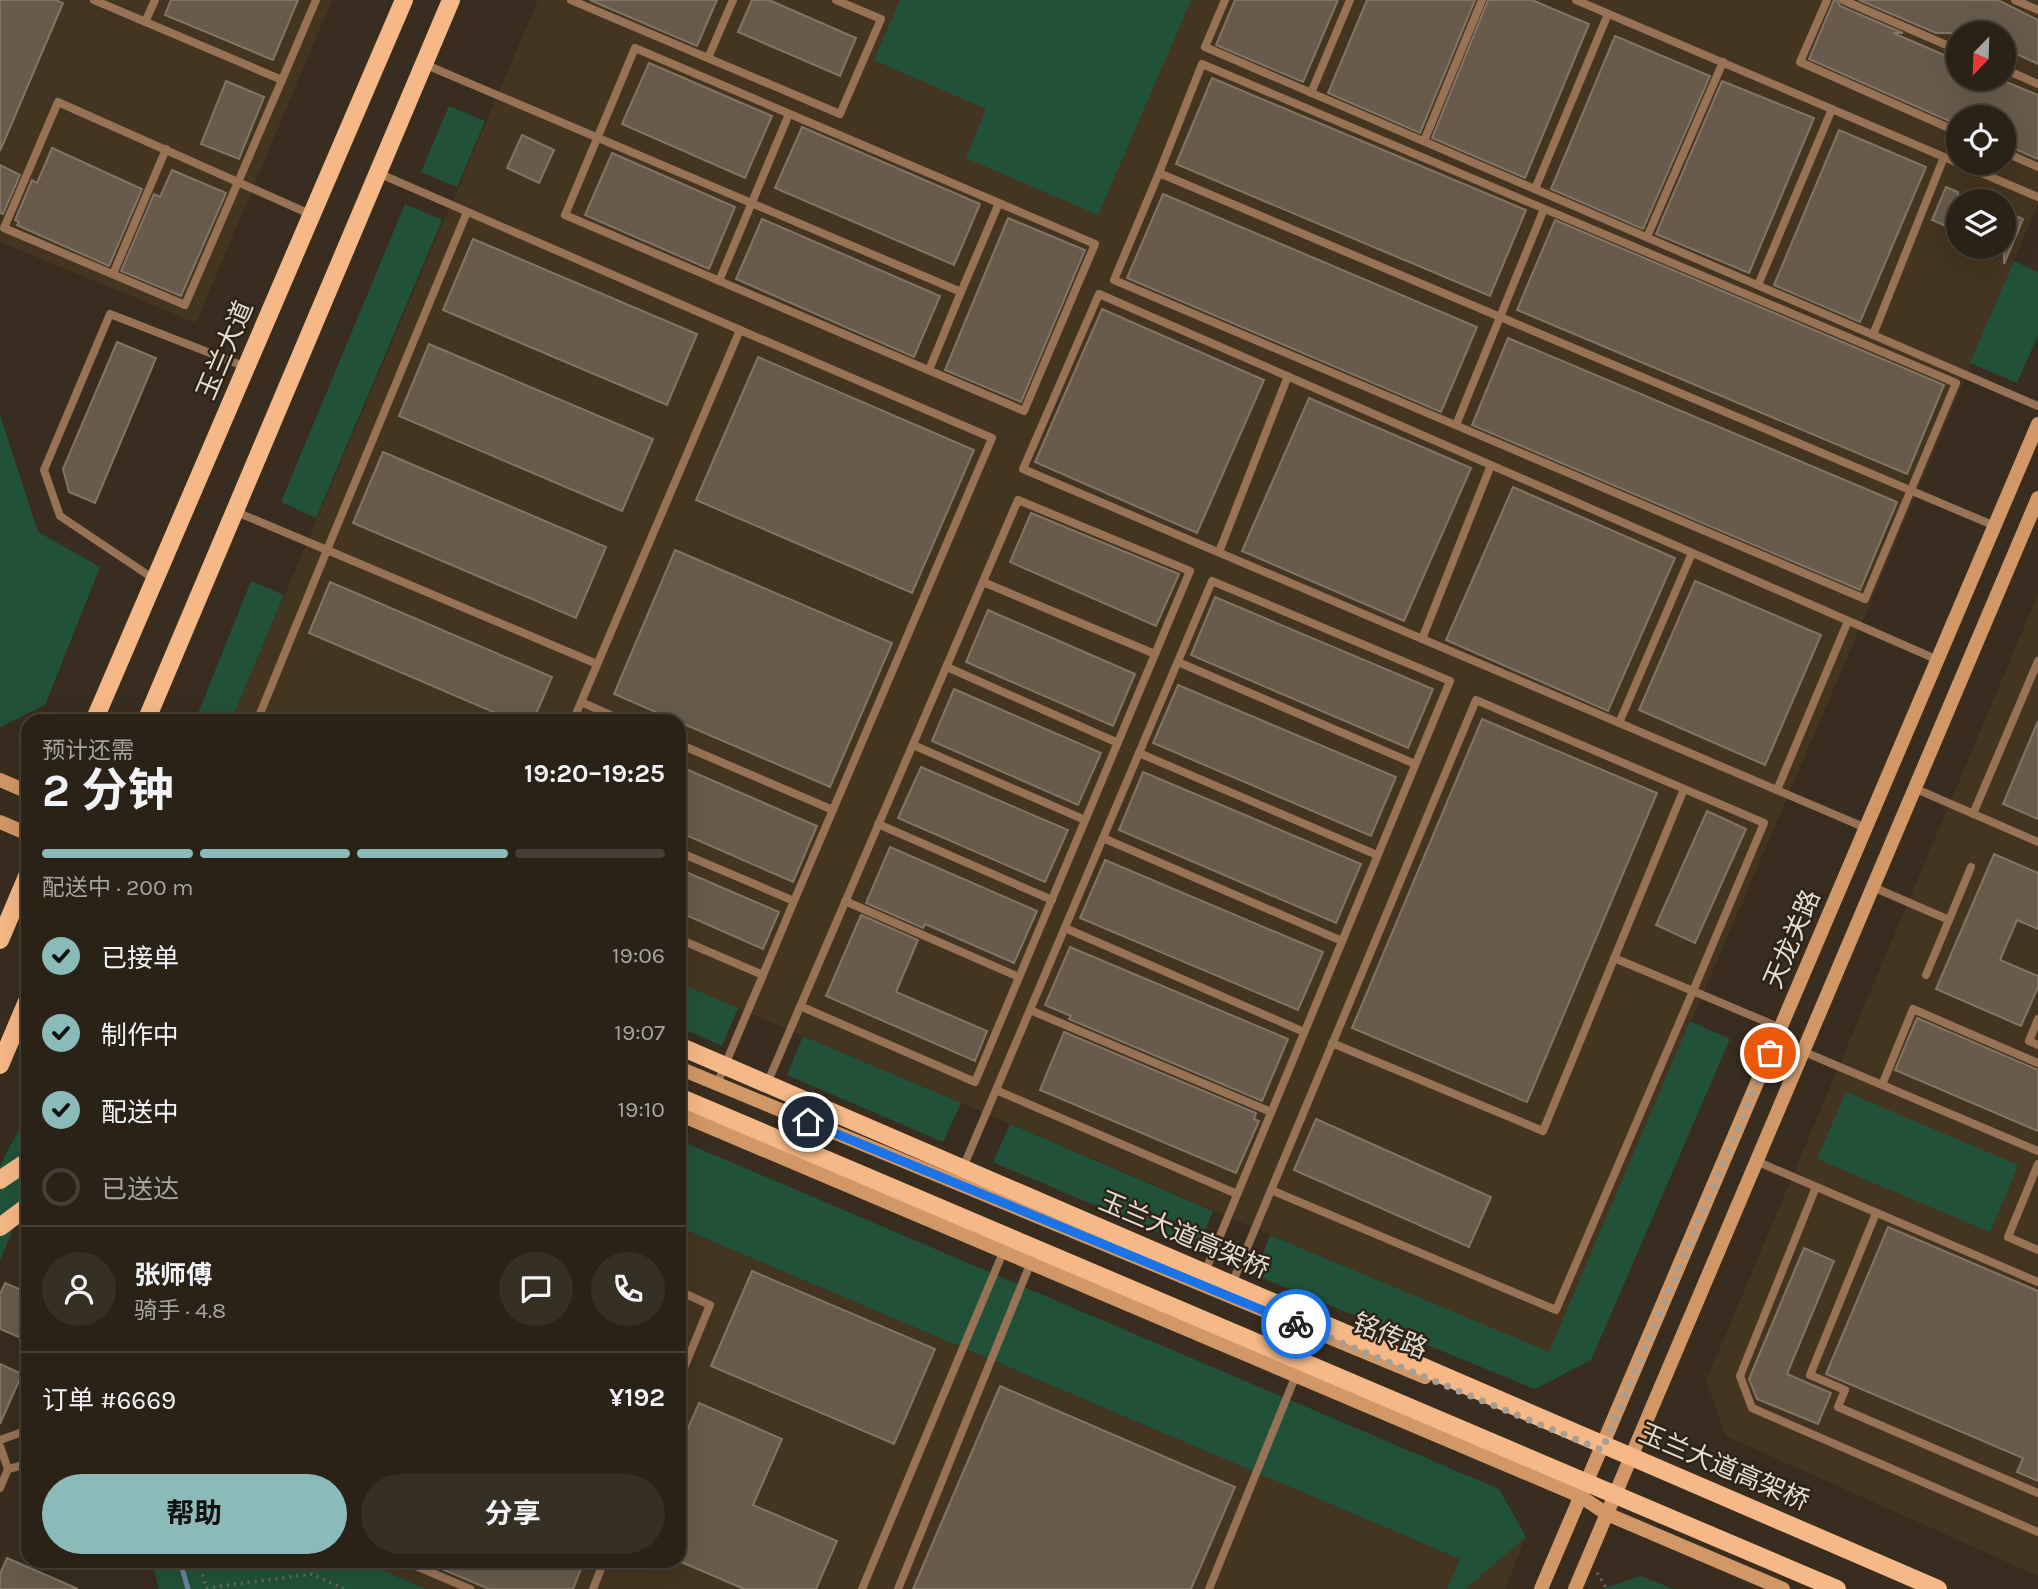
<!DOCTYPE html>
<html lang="zh">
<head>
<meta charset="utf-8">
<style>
  body { margin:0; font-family:Karla,"Noto Sans SC",sans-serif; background:#362f23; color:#f1f3f6; height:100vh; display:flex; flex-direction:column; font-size:26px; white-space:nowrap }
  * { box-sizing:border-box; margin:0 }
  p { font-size:23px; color:#a5a4a1 }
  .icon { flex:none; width:38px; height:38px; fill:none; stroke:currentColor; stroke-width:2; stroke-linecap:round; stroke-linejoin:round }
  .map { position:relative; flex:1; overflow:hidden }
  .drawer { position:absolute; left:21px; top:714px; width:665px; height:854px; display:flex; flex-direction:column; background:#2a2216; border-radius:21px; box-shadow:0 7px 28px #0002,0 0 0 2px #463f35 }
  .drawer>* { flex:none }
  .needle { width:46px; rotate:203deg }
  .tools { position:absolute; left:1946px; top:21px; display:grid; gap:14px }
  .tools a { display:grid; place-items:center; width:70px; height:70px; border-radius:50%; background:#2a2216; box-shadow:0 7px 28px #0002,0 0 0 2px #463f35; font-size:35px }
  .pin { position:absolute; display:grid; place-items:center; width:60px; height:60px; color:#fff; margin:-30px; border:4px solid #fff; border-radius:50%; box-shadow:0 2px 7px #0007 }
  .courier { position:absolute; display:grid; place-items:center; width:70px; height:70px; margin:-35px; border:5px solid #1a73e8; border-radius:50%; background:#fff; color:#222; box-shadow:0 2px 9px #0007 }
  .summary em { font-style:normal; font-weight:700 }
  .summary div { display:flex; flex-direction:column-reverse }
  .summary { display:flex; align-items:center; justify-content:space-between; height:119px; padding:0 21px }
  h1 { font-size:46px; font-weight:700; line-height:52px }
  .bar { display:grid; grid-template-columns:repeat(4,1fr); gap:10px 7px; align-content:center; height:84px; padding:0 21px }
  .bar i { height:9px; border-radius:5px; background:#463f35 }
  .bar .active { background:#8bbbb9 }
  .bar p { grid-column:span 4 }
  .line { display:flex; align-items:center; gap:18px; padding:0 21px; border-top:2px solid #463f35 }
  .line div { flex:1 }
  .round { display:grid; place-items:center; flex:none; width:74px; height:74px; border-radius:37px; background:#362f23 }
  ol { padding:0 21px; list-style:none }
  li { display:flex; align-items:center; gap:21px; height:77px }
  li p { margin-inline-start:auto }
  li .icon { padding:7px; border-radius:50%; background:#8bbbb9; color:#111; stroke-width:4 }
  li:last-child { color:#a5a4a1 }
  li i { width:38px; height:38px; border:4px solid #463f35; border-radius:50% }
  .action { display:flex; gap:14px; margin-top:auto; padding:14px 21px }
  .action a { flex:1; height:80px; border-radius:42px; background:#8bbbb9; color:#111; font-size:28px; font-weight:700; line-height:80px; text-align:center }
  .action a+a { background:#362f23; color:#f1f3f6 }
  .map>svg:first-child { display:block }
</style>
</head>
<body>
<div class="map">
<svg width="2038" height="1589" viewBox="0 0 2038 1589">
  <rect width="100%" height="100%" fill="#382d1e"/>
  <!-- built -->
  <g fill="#443520" fill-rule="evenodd">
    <path d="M 0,0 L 332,0 L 196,323 L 0,242 Z"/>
    <path d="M 538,0 L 2038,0 L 2038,204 L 1868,609 L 1549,1353 L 679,983 L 679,721 L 231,721 ZM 1958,33 L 2004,33 L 2004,79 L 1958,79 ZM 1958,117 L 2004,117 L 2004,163 L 1958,163 ZM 1958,201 L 2004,201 L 2004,247 L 1958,247 Z"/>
    <path d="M 2038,594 L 2038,1576 L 1726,1436 L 1706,1381 Z"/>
    <path d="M 679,1227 L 1460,1559 L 1447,1589 L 426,1589 L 361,1561 L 679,1561 Z"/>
    <path d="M 1526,1537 L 1505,1589 L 1465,1589 Z"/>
  </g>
  <!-- green -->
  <g fill="#215239">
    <path d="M 900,0 L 1191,0 L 1098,215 L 966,158 L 986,109 L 874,60 Z"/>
    <path d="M 449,106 L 485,121 L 457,187 L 421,172 Z"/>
    <path d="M 405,204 L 442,220 L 316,518 L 281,502 Z"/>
    <path d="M 2014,261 L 2038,272 L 2038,335 L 2017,383 L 1970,363 Z"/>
    <path d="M 0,415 L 38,532 L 100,567 L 45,705 L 0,727 Z"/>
    <path d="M 251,581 L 284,595 L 231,721 L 195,721 Z"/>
    <path d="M 679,983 L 738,1008 L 722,1046 L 679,1027 Z"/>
    <path d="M 1690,1021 L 1730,1039 L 1591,1360 L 1535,1389 L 1255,1275 L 1270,1235 L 1549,1352 Z"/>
    <path d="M 803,1036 L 961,1103 L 943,1142 L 787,1075 Z"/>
    <path d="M 1846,1092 L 2018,1165 L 1990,1232 L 1817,1159 Z"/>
    <path d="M 28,1112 L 28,1193 L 0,1260 L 0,1166 Z"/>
    <path d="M 1010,1124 L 1213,1211 L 1197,1249 L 993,1162 Z"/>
    <path d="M 679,1140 L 1499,1489 L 1526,1537 L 1465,1589 L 1447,1589 L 1460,1559 L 679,1227 Z"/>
    <path d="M 152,1561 L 361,1561 L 426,1589 L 159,1589 Z"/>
    <path d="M 1641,1576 L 1673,1589 L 1602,1589 Z"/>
  </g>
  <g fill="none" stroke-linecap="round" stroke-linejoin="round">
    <!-- stream -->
    <path stroke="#6a839d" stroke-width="5" d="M 180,1561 L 188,1589"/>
  </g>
  <!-- building -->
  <g fill="#685b4b" stroke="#827564" stroke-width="2">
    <path d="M 0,0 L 55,0 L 63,3 L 0,151 Z"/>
    <path d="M 171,0 L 298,0 L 273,60 L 165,15 Z"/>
    <path d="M 590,0 L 717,0 L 697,46 Z"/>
    <path d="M 752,0 L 769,0 L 856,38 L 840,76 L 738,32 Z"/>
    <path d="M 1235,0 L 1338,0 L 1303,82 L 1216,45 Z"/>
    <path d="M 1367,0 L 1475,0 L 1420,133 L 1328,93 Z"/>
    <path d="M 1488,0 L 1532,0 L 1589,24 L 1525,178 L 1432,138 Z"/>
    <path d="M 1834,0 L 1837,0 L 1840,6 L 1903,33 L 1893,33 L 1958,61 L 1958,79 L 1999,79 L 2038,95 L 2038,159 L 2004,144 L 2004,117 L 1958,117 L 1958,125 L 1809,59 Z"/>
    <path d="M 1859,0 L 1998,0 L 2038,20 L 2038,64 L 2004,48 L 2004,33 L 1936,33 Z"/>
    <path d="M 1615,36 L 1710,76 L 1643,229 L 1551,189 Z"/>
    <path d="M 649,63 L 772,116 L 745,178 L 622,124 Z"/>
    <path d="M 1212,78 L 1526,210 L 1490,296 L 1176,164 Z"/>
    <path d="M 226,81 L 264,97 L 239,159 L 201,144 Z"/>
    <path d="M 1722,81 L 1814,118 L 1749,273 L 1656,234 Z"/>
    <path d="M 802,127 L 980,204 L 954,265 L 775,188 Z"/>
    <path d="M 1839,130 L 1926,167 L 1860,322 L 1774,285 Z"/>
    <path d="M 522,135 L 554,150 L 539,183 L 507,168 Z"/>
    <path d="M 52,148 L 142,189 L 109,266 L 17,225 L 19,222 L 15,220 L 32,180 L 37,183 Z"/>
    <path d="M 612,153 L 735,207 L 709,269 L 585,215 Z"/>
    <path d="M 0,165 L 20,175 L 3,214 L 0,213 Z"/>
    <path d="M 172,170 L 226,193 L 181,296 L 121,271 L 154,194 L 160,197 Z"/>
    <path d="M 1946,187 L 1958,192 L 1958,231 L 1932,220 Z"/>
    <path d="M 1163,194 L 1477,327 L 1441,412 L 1127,278 Z"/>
    <path d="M 2004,211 L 2023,219 L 2004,264 Z"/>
    <path d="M 1008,218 L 1085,250 L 1021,402 L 945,370 Z"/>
    <path d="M 762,219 L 940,296 L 914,357 L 736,279 Z"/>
    <path d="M 1555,220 L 1944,385 L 1907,474 L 1517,310 Z"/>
    <path d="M 473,239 L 697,334 L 667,405 L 443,310 Z"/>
    <path d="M 1102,309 L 1264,380 L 1197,533 L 1035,462 Z"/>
    <path d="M 1508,338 L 1897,502 L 1860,590 L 1472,425 Z"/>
    <path d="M 117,342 L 156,358 L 95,503 L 69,492 L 63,469 Z"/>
    <path d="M 429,344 L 653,439 L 622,511 L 399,416 Z"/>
    <path d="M 758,357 L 974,450 L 912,593 L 696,500 Z"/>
    <path d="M 1309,398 L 1471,468 L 1404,621 L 1242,551 Z"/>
    <path d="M 383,452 L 606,547 L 576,618 L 353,523 Z"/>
    <path d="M 1513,487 L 1675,558 L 1608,711 L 1446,640 Z"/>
    <path d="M 1031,513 L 1179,574 L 1156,626 L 1010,562 Z"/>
    <path d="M 675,550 L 892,643 L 830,787 L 614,694 Z"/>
    <path d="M 1695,581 L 1821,635 L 1765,765 L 1639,710 Z"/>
    <path d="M 330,582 L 552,677 L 533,721 L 514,721 L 309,633 Z"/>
    <path d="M 1215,597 L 1433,689 L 1408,748 L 1191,655 Z"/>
    <path d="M 988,610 L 1135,674 L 1113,726 L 966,662 Z"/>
    <path d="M 1178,685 L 1396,777 L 1371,836 L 1153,743 Z"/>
    <path d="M 954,689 L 1101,753 L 1078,805 L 932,741 Z"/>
    <path d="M 1482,719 L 1657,793 L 1527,1102 L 1352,1028 Z"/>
    <path d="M 2038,721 L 2038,819 L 2003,804 Z"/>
    <path d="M 679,766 L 817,826 L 793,882 L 679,832 Z"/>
    <path d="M 921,767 L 1068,830 L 1045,882 L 898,818 Z"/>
    <path d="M 1143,772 L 1361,864 L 1336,923 L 1119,830 Z"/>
    <path d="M 1707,811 L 1746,829 L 1695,943 L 1656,925 Z"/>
    <path d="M 890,847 L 1037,911 L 1014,963 L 925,924 L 923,928 L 866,903 Z"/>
    <path d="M 1994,854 L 2038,873 L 2038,929 L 2017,920 L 2000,960 L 2038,976 L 2038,987 L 2021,1026 L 1936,989 Z"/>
    <path d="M 1105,860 L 1323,952 L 1298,1010 L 1080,918 Z"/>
    <path d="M 679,869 L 779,912 L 763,949 L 679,912 Z"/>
    <path d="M 861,915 L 918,940 L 896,992 L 987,1031 L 975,1061 L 826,996 Z"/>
    <path d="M 1070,947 L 1288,1039 L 1262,1101 L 1069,1019 L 1071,1016 L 1045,1005 Z"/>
    <path d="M 1917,1018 L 2038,1070 L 2038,1131 L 1895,1070 Z"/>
    <path d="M 1064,1032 L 1256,1113 L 1254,1119 L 1259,1121 L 1236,1173 L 1040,1090 Z"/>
    <path d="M 1316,1119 L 1491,1197 L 1469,1247 L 1294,1170 Z"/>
    <path d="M 1888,1227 L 2038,1291 L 2038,1481 L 2017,1472 L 2023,1458 L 1826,1374 Z"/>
    <path d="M 1804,1248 L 1834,1261 L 1787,1374 L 1831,1393 L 1818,1424 L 1757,1399 L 1749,1379 Z"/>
    <path d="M 752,1271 L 935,1349 L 894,1444 L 711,1366 Z"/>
    <path d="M 5,1283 L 28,1293 L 28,1341 L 0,1329 L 0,1294 Z"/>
    <path d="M 0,1364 L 22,1374 L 0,1424 Z"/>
    <path d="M 1000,1386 L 1235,1487 L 1191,1589 L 913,1589 Z"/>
    <path d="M 699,1403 L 782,1439 L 753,1505 L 837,1541 L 816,1589 L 744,1589 L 679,1561 L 679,1449 Z"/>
    <path d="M 7,1558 L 78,1589 L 0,1589 L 0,1574 Z"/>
    <path d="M 423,1561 L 584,1561 L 573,1589 L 489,1589 Z"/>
  </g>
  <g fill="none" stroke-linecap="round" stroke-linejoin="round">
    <!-- path -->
    <g stroke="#6e6457" stroke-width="3.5" stroke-dasharray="2 5" stroke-linecap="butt">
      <path d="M 20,1059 L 28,1064"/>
      <path d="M 199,1561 L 206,1588 L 312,1574 L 344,1589"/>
      <path d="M 1597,1573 L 1607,1589"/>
    </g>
    <!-- lane -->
    <g stroke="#977254" stroke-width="8">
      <path d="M 94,0 L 282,80 L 185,305 L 4,228 L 58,102 L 312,215"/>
      <path d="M 571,0 L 840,114 L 881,19 L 836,0"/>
      <path d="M 1225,0 L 1205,47 L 2038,406"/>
      <path d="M 1576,0 L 2038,197"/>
      <path d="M 1827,0 L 1800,62 L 1958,132"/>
      <path d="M 1843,0 L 1958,50"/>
      <path d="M 2015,0 L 2038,10"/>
      <path d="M 145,22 L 155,0"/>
      <path d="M 708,58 L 733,0"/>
      <path d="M 424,64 L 961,292 L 999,203 L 1095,244 L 1024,411 L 565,215 L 635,48 L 999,203"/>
      <path d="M 2004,69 L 2038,84"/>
      <path d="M 282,80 L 316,0"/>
      <path d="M 1311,93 L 1350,0"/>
      <path d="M 1424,141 L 1482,0"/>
      <path d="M 2004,152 L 2038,167"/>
      <path d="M 378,173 L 740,330"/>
      <path d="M 1159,173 L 1202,64 L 1956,383 L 1865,599 L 1114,280 L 1159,173 C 1437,290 1716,408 1995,526"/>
      <path d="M 1535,189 L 1608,14"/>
      <path d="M 1647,237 L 1723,62"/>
      <path d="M 113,274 L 166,149"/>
      <path d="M 719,281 L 789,114"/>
      <path d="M 1758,285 L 1832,109"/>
      <path d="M 1873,335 L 1944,157"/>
      <path d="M 929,370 L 961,292"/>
      <path d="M 1456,425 L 1544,209"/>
      <path d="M 234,511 L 327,550 L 467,212"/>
      <path d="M 1219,552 L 1288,376"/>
      <path d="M 154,579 L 60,516 L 44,470 L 110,314 L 246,367"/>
      <path d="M 983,582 L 1155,654"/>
      <path d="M 1422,639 L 1491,465"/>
      <path d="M 1178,662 L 1415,764"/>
      <path d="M 947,667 L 1118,743"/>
      <path d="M 581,702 L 624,721"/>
      <path d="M 257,721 L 327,550 L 597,664"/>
      <path d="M 573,721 L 740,330 L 992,438 L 794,901 L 679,852"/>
      <path d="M 1619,723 L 1692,553"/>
      <path d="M 679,744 L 833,810"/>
      <path d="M 913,745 L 1085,820"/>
      <path d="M 1139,753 L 1377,855"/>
      <path d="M 1914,788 L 2038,842"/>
      <path d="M 1777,790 L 1848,621"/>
      <path d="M 1973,814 L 2038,661"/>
      <path d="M 878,824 L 1052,900"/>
      <path d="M 1866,828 L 1023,469 L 1099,294 L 1938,660"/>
      <path d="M 1103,838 L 1342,941"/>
      <path d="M 1873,887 L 1949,920 L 1926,975"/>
      <path d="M 845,901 L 1019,977"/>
      <path d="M 1949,920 L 1971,867"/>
      <path d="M 1065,928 L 1304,1032"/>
      <path d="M 679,939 L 763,975 L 794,901"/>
      <path d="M 1030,1010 L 1271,1112"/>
      <path d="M 2038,1019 L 2029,1041 L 2038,1045"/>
      <path d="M 1332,1043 L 1543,1131 L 1684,789"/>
      <path d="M 1802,1051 L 2038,1151"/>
      <path d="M 717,1084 L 763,975"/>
      <path d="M 1882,1085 L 1913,1009 L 2038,1063"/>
      <path d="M 766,1086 C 850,890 934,696 1018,500 L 1190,571 L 975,1082 L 800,1006"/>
      <path d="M 996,1090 L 1237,1194"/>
      <path d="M 1756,1161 L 2038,1282"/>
      <path d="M 2038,1164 L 2008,1237 L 2038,1250"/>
      <path d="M 962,1170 L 1212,581 L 1450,681 L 1205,1272"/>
      <path d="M 1816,1187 L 1740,1376 L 1752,1408 L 2038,1532"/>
      <path d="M 1271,1190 L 1556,1310 L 1693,991 L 1614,958"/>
      <path d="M 1876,1213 L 1810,1375 L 1845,1390 L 1838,1407 L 2038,1493"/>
      <path d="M 1231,1286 L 1476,700 L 1764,823 L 1693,991 L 1781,1028"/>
      <path d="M 679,1291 L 710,1305 L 679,1380"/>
      <path d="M 0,1440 L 28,1430"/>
      <path d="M 0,1446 L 8,1469 L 0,1488"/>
      <path d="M 8,1469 L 28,1464"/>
      <path d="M 404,1561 L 470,1589"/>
      <path d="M 593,1589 L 604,1561"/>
      <path d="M 862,1589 L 1004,1250"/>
      <path d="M 898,1589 L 1031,1262"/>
      <path d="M 1209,1589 L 1296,1375"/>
    </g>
    <!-- secondary -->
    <g stroke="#d29766" stroke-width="14">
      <path d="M 0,780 L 28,792"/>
      <path d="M 0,822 L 28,834"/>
      <path d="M 679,1068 L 1425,1377"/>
      <path d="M 679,1114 L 1580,1496 L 1607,1514 L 1783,1589"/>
      <path d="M 1541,1589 L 2038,424"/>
      <path d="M 1575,1589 L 2038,498"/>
    </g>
    <!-- primary -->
    <g stroke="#f5b886" stroke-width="18">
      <path d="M 94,721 L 404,0"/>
      <path d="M 146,721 L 451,0"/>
      <path d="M 0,940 L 28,874"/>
      <path d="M 679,1046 L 1938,1589"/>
      <path d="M 0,1065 L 28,999"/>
      <path d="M 679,1097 L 1837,1589"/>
      <path d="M 0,1180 L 28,1161"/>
      <path d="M 0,1227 L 28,1206"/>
    </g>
  </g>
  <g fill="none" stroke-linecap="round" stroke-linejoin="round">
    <!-- done -->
    <path stroke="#a79f94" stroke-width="7" stroke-dasharray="0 12.6" d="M 1296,1324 L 1602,1450 L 1770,1053"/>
    <!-- route -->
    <path stroke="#1a73e8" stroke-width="9" d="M 808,1122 L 1296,1324"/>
  </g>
  <g text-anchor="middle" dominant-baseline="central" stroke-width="5" stroke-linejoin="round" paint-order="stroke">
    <!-- street labels -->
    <g font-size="26" fill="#e3dcd3" stroke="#2e2314">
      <text transform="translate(225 350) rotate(-67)">玉兰大道</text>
      <text transform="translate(1792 939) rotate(-67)">天龙关路</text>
      <text transform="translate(1184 1235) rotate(23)">玉兰大道高架桥</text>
      <text transform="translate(1390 1336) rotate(22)">铭传路</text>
      <text transform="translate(1724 1467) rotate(23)">玉兰大道高架桥</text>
    </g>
  </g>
</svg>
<div class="tools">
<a><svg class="needle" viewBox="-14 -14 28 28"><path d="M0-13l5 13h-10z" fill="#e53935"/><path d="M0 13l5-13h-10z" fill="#a5a4a1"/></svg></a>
<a><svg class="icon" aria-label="locate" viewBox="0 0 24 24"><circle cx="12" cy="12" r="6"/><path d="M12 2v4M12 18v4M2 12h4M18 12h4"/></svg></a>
<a><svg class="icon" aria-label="layers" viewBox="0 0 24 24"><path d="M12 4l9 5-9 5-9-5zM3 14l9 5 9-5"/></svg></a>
</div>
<div class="pin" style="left:1770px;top:1053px;background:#ea580c"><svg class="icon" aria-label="bag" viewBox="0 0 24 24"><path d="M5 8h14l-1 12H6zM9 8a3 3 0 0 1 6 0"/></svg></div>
<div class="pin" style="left:808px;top:1122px;background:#1f2937"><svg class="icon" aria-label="home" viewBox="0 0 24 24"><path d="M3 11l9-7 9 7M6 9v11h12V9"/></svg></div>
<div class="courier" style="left:1296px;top:1324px"><svg class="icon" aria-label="bike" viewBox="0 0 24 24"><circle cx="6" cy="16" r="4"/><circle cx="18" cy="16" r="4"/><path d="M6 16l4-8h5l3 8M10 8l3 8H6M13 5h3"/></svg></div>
<section class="drawer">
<div class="summary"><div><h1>2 分钟</h1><p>预计还需</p></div><em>19:20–19:25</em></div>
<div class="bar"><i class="active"></i><i class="active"></i><i class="active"></i><i></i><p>配送中 · 200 m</p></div>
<ol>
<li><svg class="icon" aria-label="check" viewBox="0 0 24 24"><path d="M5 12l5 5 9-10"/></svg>已接单<p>19:06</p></li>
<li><svg class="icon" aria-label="check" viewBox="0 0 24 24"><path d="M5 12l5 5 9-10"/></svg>制作中<p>19:07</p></li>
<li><svg class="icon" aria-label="check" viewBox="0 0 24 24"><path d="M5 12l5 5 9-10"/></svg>配送中<p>19:10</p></li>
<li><i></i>已送达</li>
</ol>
<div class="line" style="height:126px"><a class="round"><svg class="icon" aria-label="person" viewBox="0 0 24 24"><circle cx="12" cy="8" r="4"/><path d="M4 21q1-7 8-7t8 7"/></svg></a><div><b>张师傅</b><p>骑手 · 4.8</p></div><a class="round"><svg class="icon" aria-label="chat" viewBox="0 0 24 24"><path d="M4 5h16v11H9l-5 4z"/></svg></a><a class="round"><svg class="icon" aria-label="phone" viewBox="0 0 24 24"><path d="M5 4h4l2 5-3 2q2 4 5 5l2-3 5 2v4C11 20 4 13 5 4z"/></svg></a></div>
<div class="line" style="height:91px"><div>订单 #6669</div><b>¥192</b></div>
<div class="action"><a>帮助</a><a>分享</a></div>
</section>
</div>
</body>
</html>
